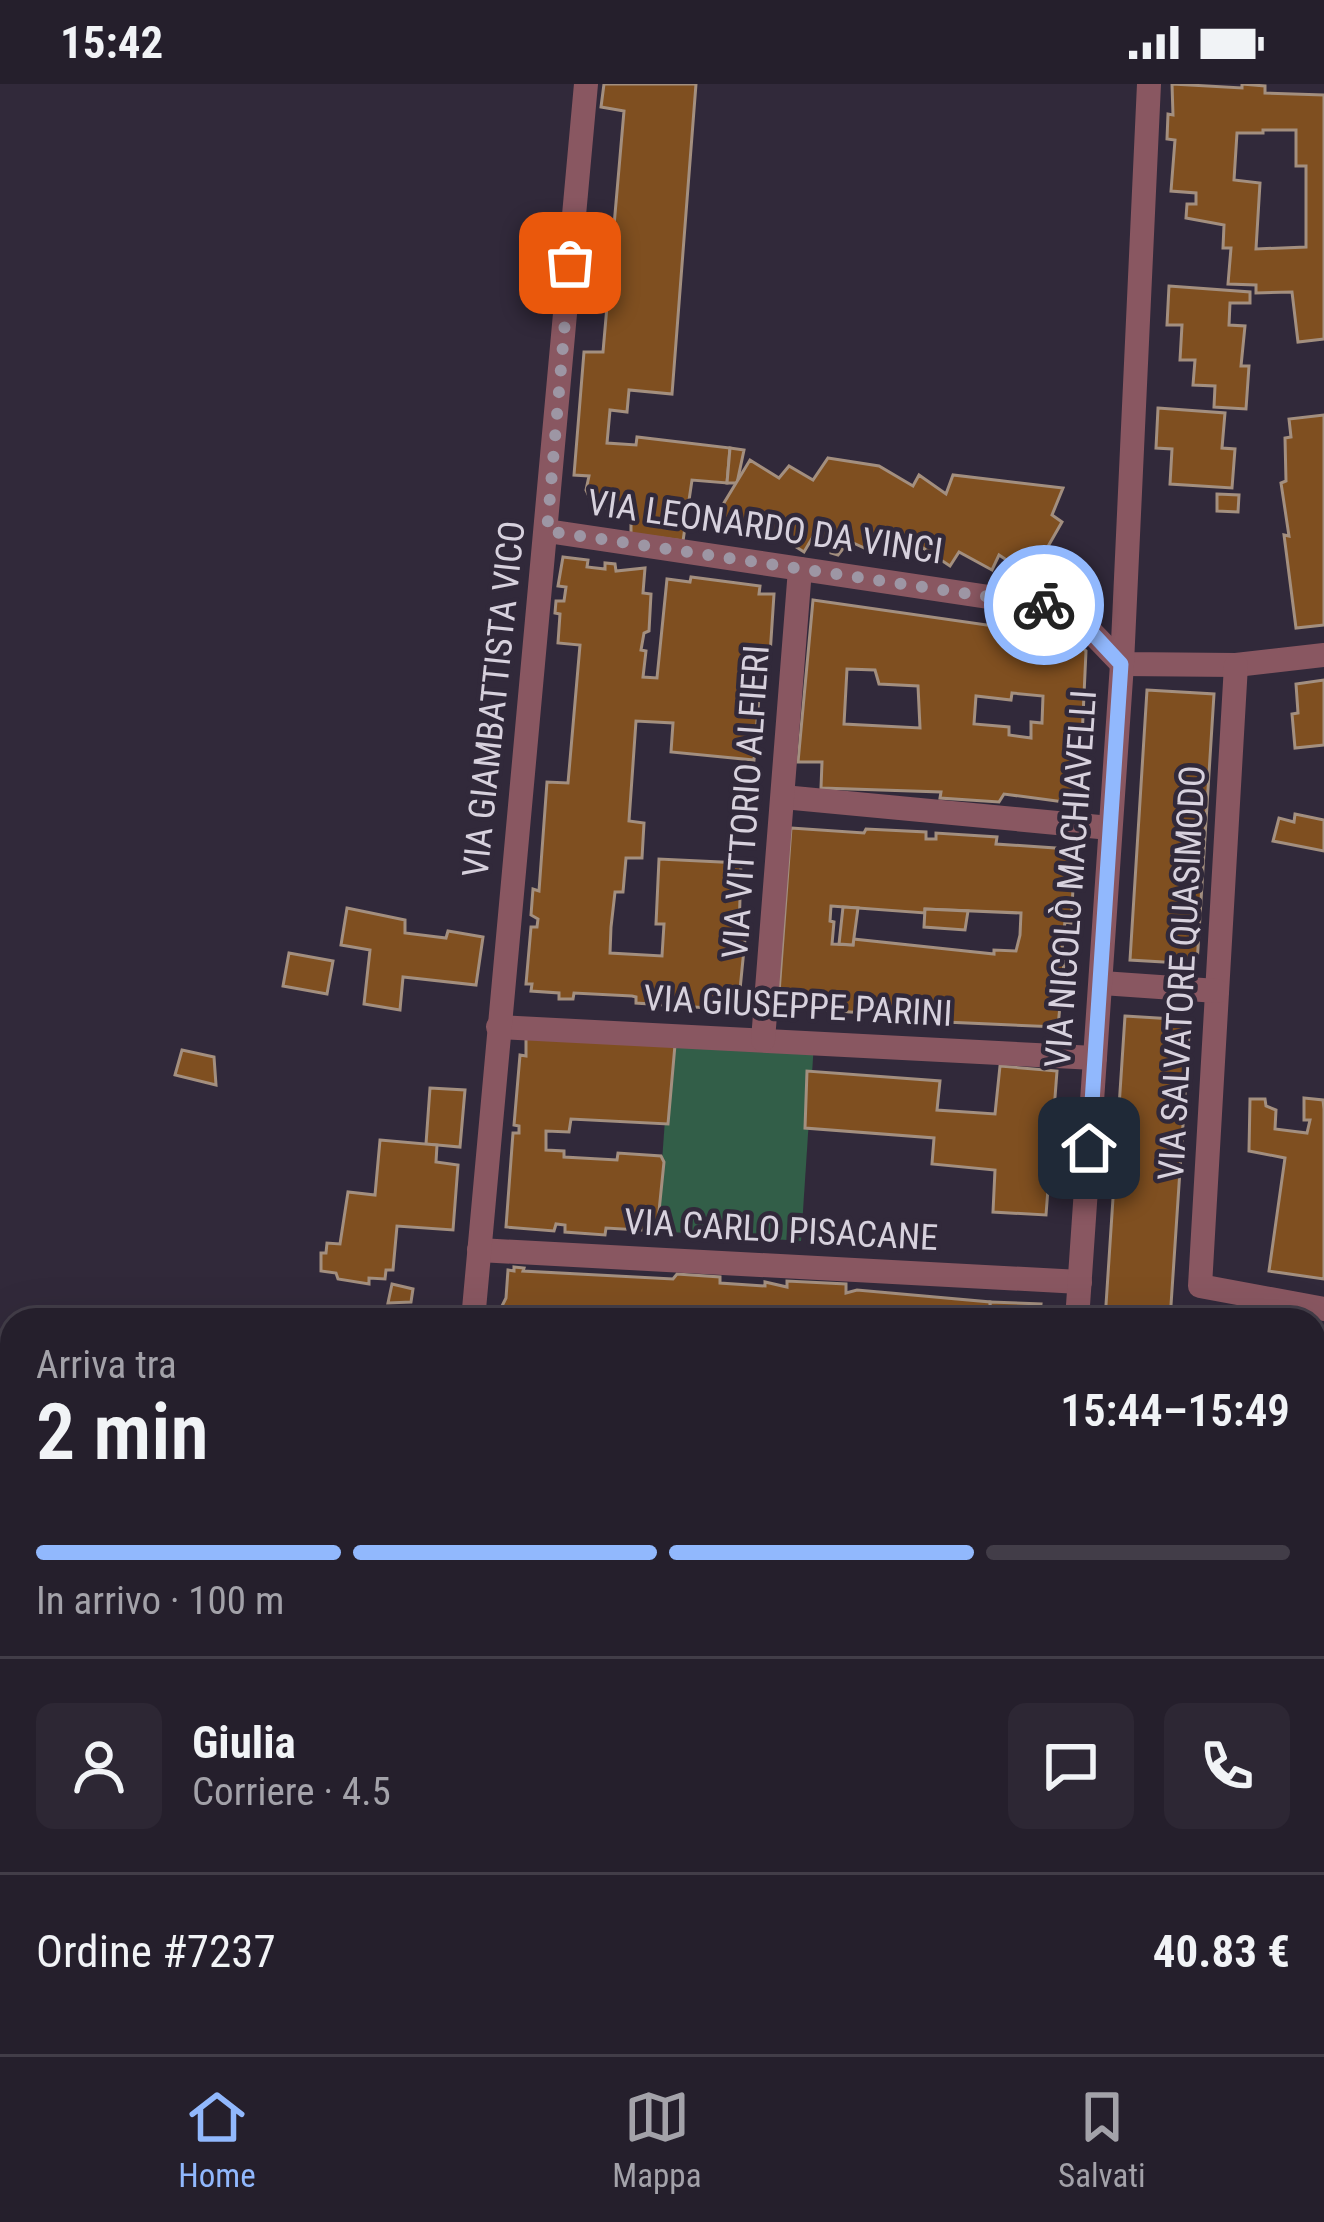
<!DOCTYPE html>
<html lang="it">
<head>
<meta charset="utf-8">
<style>
  body { margin:0; font-family:"Roboto Condensed",sans-serif; background:#2d2734; color:#f1f3f6; height:100vh; display:flex; flex-direction:column; font-size:45px; white-space:nowrap }
  * { box-sizing:border-box; margin:0 }
  p { font-size:39px; color:#a3a2a9 }
  .icon { flex:none; width:66px; height:66px; fill:none; stroke:currentColor; stroke-width:2; stroke-linecap:round; stroke-linejoin:round }
  .map { position:relative; flex:1; overflow:hidden }
  .side { position:absolute; left:0px; top:1224px; width:1326px; height:747px; display:flex; flex-direction:column; background:#251f2c; border-radius:36px 36px 0 0; box-shadow:0 12px 48px #0002,0 0 0 3px #423d48 }
  .side>* { flex:none }
  .pin { position:absolute; display:grid; place-items:center; width:102px; height:102px; color:#fff; margin:-51px; border-radius:24px; box-shadow:0 6px 18px #0006 }
  .courier { position:absolute; display:grid; place-items:center; width:120px; height:120px; margin:-60px; border:9px solid #91b8fd; border-radius:50%; background:#fff; color:#222; box-shadow:0 3px 15px #0007 }
  .head em { font-style:normal; font-weight:600 }
  .head div { display:flex; flex-direction:column-reverse }
  .head { display:flex; align-items:center; justify-content:space-between; height:204px; padding:0 36px }
  h1 { font-size:78px; font-weight:600; line-height:90px }
  .bar { display:grid; grid-template-columns:repeat(4,1fr); gap:18px 12px; align-content:center; height:144px; padding:0 36px }
  .bar i { height:15px; border-radius:9px; background:#423d48 }
  .bar .current { background:#91b8fd }
  .bar p { grid-column:span 4 }
  .line { display:flex; align-items:center; gap:30px; padding:0 36px; border-top:3px solid #423d48 }
  .line div { flex:1 }
  .round { display:grid; place-items:center; flex:none; width:126px; height:126px; border-radius:18px; background:#2d2734 }
  .status { display:flex; justify-content:space-between; align-items:center; height:84px; padding:0 60px; background:#251f2c; direction:ltr }
  .status svg { height:33px; fill:currentColor }
  .dock { display:flex; justify-content:space-around; align-items:center; height:168px; border-top:3px solid #423d48; background:#251f2c; font-size:33px; color:#a3a2a9 }
  .dock a { display:grid; justify-items:center; gap:6px }
  .dock .current { color:#91b8fd }
  .map>svg:first-child { display:block }
</style>
</head>
<body>
<div class="status"><b>15:42</b><svg viewBox="0 0 49 12"><path d="M0 12V9h3v3zM5 12V6h3v6zM10 12V3h3v9zM15 12V0h3v12zM26 1h20v11H26zM47 4h2v5h-2z"/></svg></div>
<div class="map">
<svg width="1324" height="1970" viewBox="0 0 1324 1970">
  <rect width="100%" height="100%" fill="#31293a"/>
  <!-- green -->
  <path fill="#325e48" d="M 671,952 L 814,959 L 801,1157 L 657,1147 Z"/>
  <!-- building -->
  <g fill="#7f4f20" stroke="#a38f7f" stroke-width="3" fill-rule="evenodd">
    <path d="M 604,0 L 696,0 L 672,310 L 629,306 L 627,328 L 610,326 L 607,359 L 636,361 L 637,353 L 730,364 L 727,399 L 692,396 L 683,457 L 631,450 L 631,424 L 603,424 L 592,419 L 586,406 L 589,392 L 574,391 L 584,268 L 603,268 L 624,27 L 601,23 Z"/>
    <path d="M 1172,0 L 1242,4 L 1242,0 L 1265,2 L 1265,9 L 1324,11 L 1324,255 L 1298,258 L 1292,208 L 1256,209 L 1256,201 L 1228,200 L 1231,164 L 1223,164 L 1224,141 L 1186,134 L 1187,120 L 1196,120 L 1196,109 L 1171,107 L 1175,56 L 1167,55 L 1168,30 L 1173,31 ZM 1263,46 L 1296,46 L 1296,82 L 1306,82 L 1306,163 L 1256,165 L 1260,99 L 1234,96 L 1237,49 L 1263,49 Z"/>
    <path d="M 1169,202 L 1250,208 L 1250,219 L 1230,219 L 1229,241 L 1245,242 L 1241,282 L 1249,282 L 1246,325 L 1214,323 L 1215,302 L 1193,301 L 1195,276 L 1180,276 L 1182,241 L 1167,241 Z"/>
    <path d="M 1158,324 L 1225,329 L 1222,364 L 1235,365 L 1232,404 L 1170,400 L 1172,365 L 1156,364 Z"/>
    <path d="M 1324,331 L 1324,541 L 1296,544 L 1284,451 L 1289,452 L 1281,399 L 1286,397 L 1285,354 L 1291,353 L 1289,335 Z"/>
    <path d="M 730,364 L 744,366 L 737,399 L 727,399 Z"/>
    <path d="M 828,374 L 879,382 L 913,402 L 919,391 L 946,410 L 953,391 L 1063,404 L 1052,431 L 1062,438 L 1031,492 L 999,471 L 992,486 L 959,468 L 950,482 L 917,460 L 910,475 L 878,455 L 871,467 L 849,457 L 838,471 L 831,469 L 832,461 L 814,451 L 804,468 L 757,438 L 749,451 L 716,432 L 750,376 L 779,394 L 789,382 L 813,396 Z"/>
    <path d="M 1217,410 L 1239,411 L 1238,428 L 1217,427 Z"/>
    <path d="M 563,473 L 588,476 L 587,483 L 605,485 L 605,479 L 615,480 L 616,487 L 645,484 L 643,509 L 651,510 L 649,547 L 644,549 L 641,566 L 646,567 L 643,593 L 657,594 L 667,495 L 690,498 L 691,493 L 760,502 L 759,510 L 774,510 L 770,571 L 762,570 L 762,575 L 754,676 L 671,668 L 673,639 L 636,637 L 629,737 L 644,739 L 642,774 L 626,774 L 623,808 L 615,808 L 611,843 L 610,869 L 662,872 L 664,840 L 656,840 L 659,775 L 741,779 L 739,849 L 735,848 L 734,853 L 745,855 L 738,926 L 636,919 L 636,913 L 632,912 L 574,909 L 573,915 L 559,915 L 559,909 L 531,907 L 532,900 L 526,900 L 531,843 L 537,843 L 538,835 L 531,831 L 533,805 L 539,807 L 547,698 L 568,699 L 580,561 L 558,559 L 560,530 L 555,529 L 556,517 L 564,517 L 566,503 L 558,502 Z"/>
    <path d="M 813,516 L 1070,553 L 1086,567 L 1079,720 L 1004,710 L 999,718 L 940,714 L 941,708 L 821,704 L 822,678 L 798,678 ZM 847,585 L 875,586 L 879,600 L 918,602 L 920,644 L 844,640 ZM 1012,609 L 1043,612 L 1042,639 L 1031,638 L 1031,654 L 1009,651 L 1009,643 L 974,640 L 976,612 L 1011,616 Z"/>
    <path d="M 1324,596 L 1324,661 L 1295,664 L 1292,630 L 1298,629 L 1296,600 Z"/>
    <path d="M 1147,606 L 1214,610 L 1197,880 L 1130,876 Z"/>
    <path d="M 1295,730 L 1324,736 L 1324,767 L 1273,757 L 1279,734 L 1294,738 Z"/>
    <path d="M 791,744 L 864,749 L 866,745 L 926,748 L 926,755 L 936,755 L 936,749 L 997,753 L 996,760 L 1069,765 L 1068,770 L 1075,771 L 1071,839 L 1065,838 L 1063,853 L 1062,868 L 1065,868 L 1058,943 L 923,937 L 924,933 L 778,923 ZM 831,822 L 925,829 L 925,825 L 1021,829 L 1020,851 L 1016,867 L 994,866 L 994,870 L 853,855 L 853,861 L 832,860 L 834,838 L 830,837 Z"/>
    <path d="M 843,823 L 858,824 L 853,861 L 839,860 Z"/>
    <path d="M 347,824 L 405,836 L 405,849 L 446,854 L 448,847 L 483,853 L 476,901 L 403,893 L 400,926 L 364,920 L 370,866 L 341,861 Z"/>
    <path d="M 925,825 L 968,827 L 965,846 L 924,843 Z"/>
    <path d="M 289,869 L 333,877 L 327,910 L 283,902 Z"/>
    <path d="M 1125,932 L 1190,936 L 1170,1236 L 1105,1236 Z"/>
    <path d="M 526,952 L 675,961 L 668,1040 L 571,1035 L 569,1048 L 546,1047 L 546,1066 L 564,1067 L 564,1073 L 617,1076 L 618,1069 L 661,1072 L 664,1078 L 657,1147 L 606,1144 L 605,1151 L 565,1148 L 565,1141 L 556,1140 L 554,1147 L 506,1143 L 513,1049 L 519,1049 L 519,1042 L 514,1041 L 520,971 L 526,972 Z"/>
    <path d="M 182,966 L 214,973 L 216,1001 L 175,991 Z"/>
    <path d="M 1000,982 L 1057,987 L 1046,1131 L 993,1128 L 995,1086 L 932,1080 L 934,1054 L 805,1044 L 807,987 L 940,997 L 937,1026 L 995,1030 Z"/>
    <path d="M 430,1004 L 465,1006 L 460,1063 L 426,1060 Z"/>
    <path d="M 1304,1014 L 1323,1016 L 1324,1025 L 1324,1195 L 1269,1187 L 1285,1074 L 1249,1067 L 1250,1015 L 1265,1015 L 1266,1022 L 1276,1026 L 1275,1045 L 1307,1049 L 1310,1036 L 1304,1036 Z"/>
    <path d="M 380,1056 L 437,1061 L 436,1078 L 458,1081 L 453,1146 L 397,1142 L 393,1186 L 386,1186 L 385,1195 L 369,1194 L 369,1200 L 338,1195 L 336,1189 L 321,1187 L 321,1169 L 326,1169 L 327,1159 L 340,1160 L 348,1108 L 375,1111 Z"/>
    <path d="M 514,1183 L 524,1184 L 523,1187 L 673,1195 L 677,1190 L 720,1193 L 720,1199 L 765,1202 L 765,1198 L 787,1203 L 787,1197 L 846,1200 L 846,1209 L 857,1206 L 990,1218 L 991,1231 L 1014,1231 L 1014,1236 L 504,1236 L 506,1223 L 502,1222 L 506,1214 L 508,1186 L 514,1187 Z"/>
    <path d="M 392,1200 L 413,1205 L 411,1218 L 388,1219 Z"/>
    <path d="M 990,1218 L 1041,1220 L 1039,1236 L 991,1231 Z"/>
    <path d="M 0,1332 L 12,1333 L 12,1455 L 0,1452 Z"/>
    <path d="M 5,1590 L 12,1593 L 12,1629 L 0,1633 L 0,1592 Z"/>
    <path d="M 0,1683 L 12,1683 L 12,1935 L 0,1934 Z"/>
    <path d="M 259,1959 L 436,1959 L 435,1970 L 340,1970 Z"/>
    <path d="M 499,1959 L 563,1959 L 562,1970 L 498,1970 Z"/>
    <path d="M 618,1959 L 723,1959 L 722,1964 L 737,1966 L 737,1970 L 617,1970 Z"/>
    <path d="M 915,1959 L 1066,1959 L 1065,1970 L 914,1970 Z"/>
  </g>
  <g fill="none" stroke-linecap="round" stroke-linejoin="round">
    <!-- street -->
    <g stroke="#895761" stroke-width="24">
      <path d="M 547,447 L 1069,525 L 1122,580 L 1236,581 L 1324,571"/>
      <path d="M 1236,581 L 1200,1202 L 1324,1225"/>
      <path d="M 783,713 L 1110,744"/>
      <path d="M 1102,899 L 1217,907"/>
      <path d="M 498,943 L 1095,974"/>
      <path d="M 763,956 L 800,485"/>
      <path d="M 479,1166 L 1080,1198"/>
      <path d="M 473,1236 L 586,0"/>
      <path d="M 1077,1236 L 1122,580 L 1149,0"/>
      <path d="M 1314,1581 L 1324,1493"/>
      <path d="M 236,1970 L 237,1959"/>
      <path d="M 475,1970 L 476,1959"/>
      <path d="M 1264,1970 L 1265,1959"/>
    </g>
    <!-- secondary -->
    <g stroke="#bc6e7e" stroke-width="24">
      <path d="M 0,1294 L 12,1299"/>
      <path d="M 1147,1959 L 1162,1970"/>
    </g>
  </g>
  <g fill="none" stroke-linecap="round" stroke-linejoin="round">
    <!-- done -->
    <path stroke="#9d96a4" stroke-width="12" stroke-dasharray="0 21.6" d="M 570,179 L 547,447 L 1044,521"/>
    <!-- route -->
    <path stroke="#91b8fd" stroke-width="15" d="M 1044,521 L 1069,524 L 1121,580 L 1089,1064"/>
  </g>
  <g text-anchor="middle" dominant-baseline="central" stroke-width="9" stroke-linejoin="round" paint-order="stroke">
    <!-- street labels -->
    <g font-size="36" fill="#d7d1dd" stroke="#31293a">
      <text transform="translate(765 443) rotate(8)">VIA LEONARDO DA VINCI</text>
      <text transform="translate(494 615) rotate(-84)">VIA GIAMBATTISTA VICO</text>
      <text transform="translate(746 718) rotate(-86)">VIA VITTORIO ALFIERI</text>
      <text transform="translate(1071 795) rotate(-86)">VIA NICOLÒ MACHIAVELLI</text>
      <text transform="translate(1182 889) rotate(-87)">VIA SALVATORE QUASIMODO</text>
      <text transform="translate(798 922) rotate(3)">VIA GIUSEPPE PARINI</text>
      <text transform="translate(781 1146) rotate(3)">VIA CARLO PISACANE</text>
    </g>
  </g>
</svg>
<div class="pin" style="left:570px;top:179px;background:#ea580c"><svg class="icon" aria-label="bag" viewBox="0 0 24 24"><path d="M5 8h14l-1 12H6zM9 8a3 3 0 0 1 6 0"/></svg></div>
<div class="pin" style="left:1089px;top:1064px;background:#1f2937"><svg class="icon" aria-label="home" viewBox="0 0 24 24"><path d="M3 11l9-7 9 7M6 9v11h12V9"/></svg></div>
<div class="courier" style="left:1044px;top:521px"><svg class="icon" aria-label="bike" viewBox="0 0 24 24"><circle cx="6" cy="16" r="4"/><circle cx="18" cy="16" r="4"/><path d="M6 16l4-8h5l3 8M10 8l3 8H6M13 5h3"/></svg></div>
<section class="side">
<div class="head"><div><h1>2 min</h1><p>Arriva tra</p></div><em>15:44–15:49</em></div>
<div class="bar"><i class="current"></i><i class="current"></i><i class="current"></i><i></i><p>In arrivo · 100 m</p></div>
<div class="line" style="height:216px"><a class="round"><svg class="icon" aria-label="person" viewBox="0 0 24 24"><circle cx="12" cy="8" r="4"/><path d="M4 21q1-7 8-7t8 7"/></svg></a><div><b>Giulia</b><p>Corriere · 4.5</p></div><a class="round"><svg class="icon" aria-label="chat" viewBox="0 0 24 24"><path d="M4 5h16v11H9l-5 4z"/></svg></a><a class="round"><svg class="icon" aria-label="phone" viewBox="0 0 24 24"><path d="M5 4h4l2 5-3 2q2 4 5 5l2-3 5 2v4C11 20 4 13 5 4z"/></svg></a></div>
<div class="line" style="height:156px"><div>Ordine #7237</div><b>40.83 €</b></div>
</section>
</div>
<nav class="dock">
<a class="current"><svg class="icon" aria-label="home" viewBox="0 0 24 24"><path d="M3 11l9-7 9 7M6 9v11h12V9"/></svg>Home</a>
<a><svg class="icon" aria-label="map" viewBox="0 0 24 24"><path d="M3 6l6-2 6 2 6-2v14l-6 2-6-2-6 2zM9 4v14M15 6v14"/></svg>Mappa</a>
<a><svg class="icon" aria-label="saved" viewBox="0 0 24 24"><path d="M7 4h10v16l-5-4-5 4z"/></svg>Salvati</a>
</nav>
</body>
</html>
